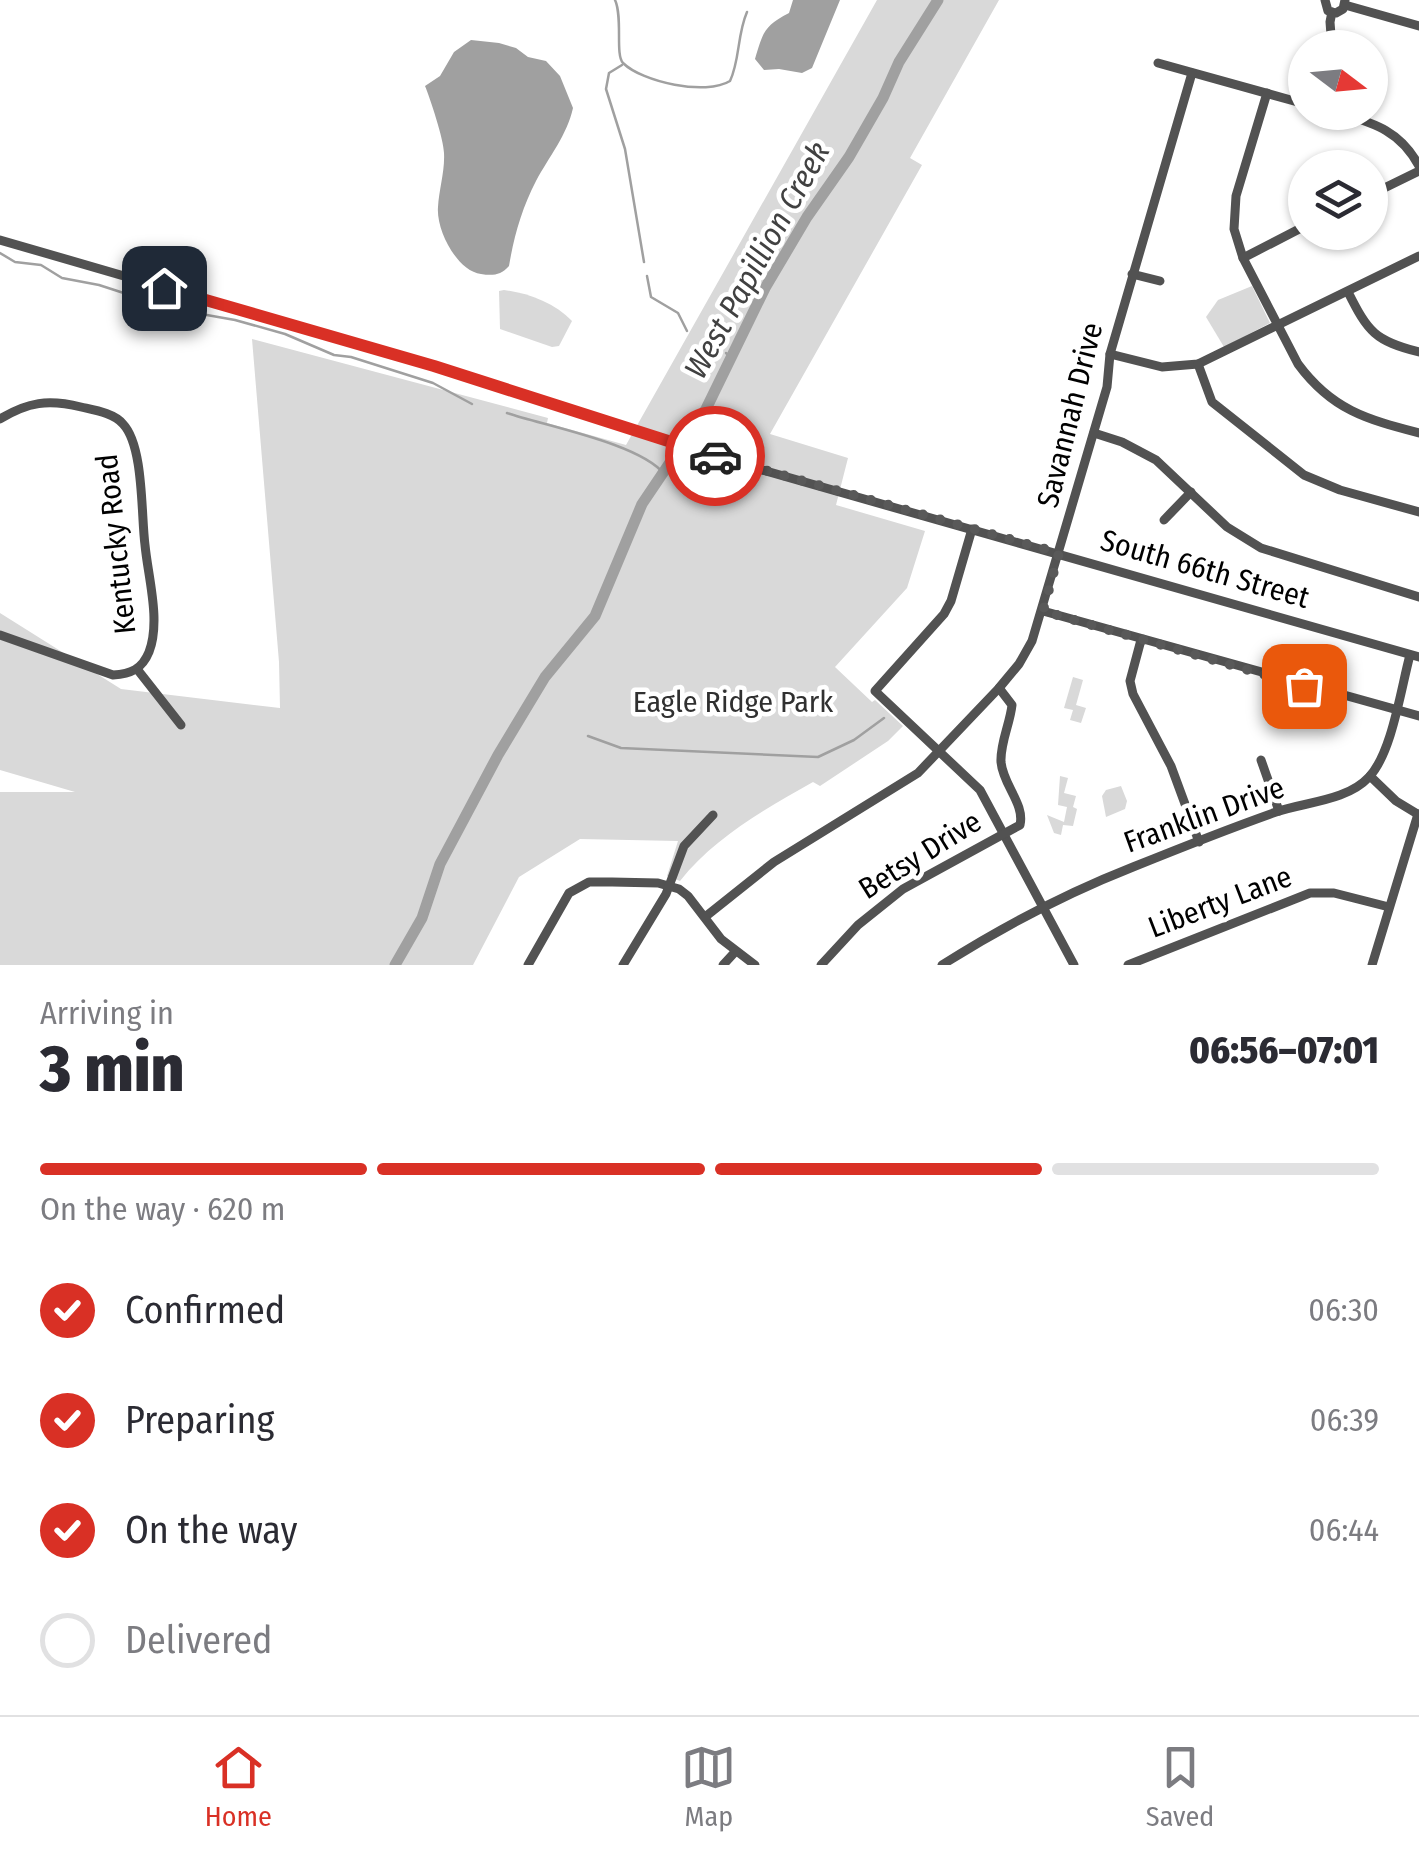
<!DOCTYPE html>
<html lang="en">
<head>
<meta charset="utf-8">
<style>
  body { margin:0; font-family:"Fira Sans Condensed",sans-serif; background:#f7f7f7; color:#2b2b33; height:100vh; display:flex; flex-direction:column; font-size:38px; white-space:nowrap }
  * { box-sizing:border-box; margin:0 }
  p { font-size:32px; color:#7c7c81 }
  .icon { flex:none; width:55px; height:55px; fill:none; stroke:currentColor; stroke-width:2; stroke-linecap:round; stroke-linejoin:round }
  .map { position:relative; height:965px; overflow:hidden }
  .details { display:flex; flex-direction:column; background:#fff; flex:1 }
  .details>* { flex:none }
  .needle { width:65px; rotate:106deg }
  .buttons { position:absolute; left:1288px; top:30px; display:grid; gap:20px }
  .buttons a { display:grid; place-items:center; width:100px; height:100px; border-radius:50%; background:#fff; box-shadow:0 2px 8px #0004; font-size:50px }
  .pin { position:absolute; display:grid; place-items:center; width:85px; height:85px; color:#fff; margin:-42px; border-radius:20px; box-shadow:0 5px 15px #0006 }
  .courier { position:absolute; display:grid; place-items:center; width:100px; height:100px; margin:-50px; border:8px solid #d93025; border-radius:50%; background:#fff; color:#222; box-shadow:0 2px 12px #0007 }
  .head em { font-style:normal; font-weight:800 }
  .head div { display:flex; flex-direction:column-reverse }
  .head { display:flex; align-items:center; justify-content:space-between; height:170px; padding:0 40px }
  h1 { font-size:65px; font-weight:800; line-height:75px }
  .bar { display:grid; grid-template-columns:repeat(4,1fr); gap:15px 10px; align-content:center; height:120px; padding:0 40px }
  .bar i { height:12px; border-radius:8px; background:#e1e1e2 }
  .bar .selected { background:#d93025 }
  .bar p { grid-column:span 4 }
  ol { padding:0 40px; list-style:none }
  li { display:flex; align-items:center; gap:30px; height:110px }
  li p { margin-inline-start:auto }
  li .icon { padding:10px; border-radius:50%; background:#d93025; color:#fff; stroke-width:4 }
  li:last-child { color:#7c7c81 }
  li i { width:55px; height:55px; border:5px solid #e1e1e2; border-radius:50% }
  .menu { display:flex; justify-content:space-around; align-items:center; height:140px; border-top:2px solid #e1e1e2; background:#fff; font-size:28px; color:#7c7c81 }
  .menu a { display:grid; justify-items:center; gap:5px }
  .menu .selected { color:#d93025 }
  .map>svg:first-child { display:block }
</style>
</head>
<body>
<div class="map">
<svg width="1419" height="965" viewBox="0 0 1419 965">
  <rect width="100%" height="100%" fill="#fff"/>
  <!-- green -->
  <g fill="#d9d9d9">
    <path d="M 877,0 L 999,0 L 910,158 L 922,165 L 770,434 L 848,458 L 836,505 L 925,531 L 907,588 L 835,667 L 872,702 L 875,700 L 903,726 L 888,741 L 820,786 L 813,782 C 765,809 714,838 680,881 L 667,876 L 678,841 L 580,839 L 519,877 L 473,965 L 0,965 L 0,792 L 75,792 L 0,770 L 0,613 L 121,689 L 280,708 L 279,662 L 252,339 L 548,418 L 547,423 L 626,445 Z"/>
    <path d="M 1252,286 L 1270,323 L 1224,347 L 1206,317 L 1218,300 Z"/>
    <path d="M 504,290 C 528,293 555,303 572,321 L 559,346 L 552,347 L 500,329 L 499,291 Z"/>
    <path d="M 1073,677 L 1083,680 L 1076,705 L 1086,708 L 1081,723 L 1070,720 L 1073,710 L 1064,708 Z"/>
    <path d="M 1060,776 L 1068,778 L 1064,793 L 1076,796 L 1073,807 L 1077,809 L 1073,826 L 1063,825 L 1061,835 L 1054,833 L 1047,815 L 1064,822 L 1067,807 L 1058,805 Z"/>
    <path d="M 1121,786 L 1127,801 L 1125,809 L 1106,817 L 1102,796 L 1106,790 Z"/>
  </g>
  <!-- water -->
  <g fill="#a0a0a0">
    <path d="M 793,0 L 840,0 L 812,68 L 802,73 L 779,69 L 764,70 L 755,59 C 763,32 764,26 789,13 Z"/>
    <path d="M 471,40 L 499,43 L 516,48 L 528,57 L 546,61 L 560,76 L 573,108 C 567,135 549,157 536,181 C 522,208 514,236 509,266 C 501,275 493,276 481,274 C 457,271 436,230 438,207 C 439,189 445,171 444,153 C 444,140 430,98 425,86 L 440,76 L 454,52 Z"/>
  </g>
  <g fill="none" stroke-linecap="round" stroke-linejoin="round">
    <!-- stream -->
    <g stroke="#a0a0a0" stroke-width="2.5">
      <path d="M 615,0 C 623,17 615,55 623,63 C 642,82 706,96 730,81 C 740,60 737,35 747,12"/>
      <path d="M 622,65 L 609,73 L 606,89 L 625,149 L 644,262"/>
      <path d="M 0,253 L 15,262 L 41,265 L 62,278 L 99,285 L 173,309 L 235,320 L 285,334 L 334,355 L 351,357 L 433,383 L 472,404"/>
      <path d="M 647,276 L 651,297 L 678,313 L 687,331"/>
      <path d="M 726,353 L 731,358"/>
      <path d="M 507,413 C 546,426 641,444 664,474"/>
      <path d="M 588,736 L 621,748 L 818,757 L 854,740 L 884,718"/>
    </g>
    <!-- river -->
    <path stroke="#a0a0a0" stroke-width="11" d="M 395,965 L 422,918 L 440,864 L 498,755 L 545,677 L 595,616 L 642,504 L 706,409 L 765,288 L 807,217 L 849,157 L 883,98 L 899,62 L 938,0"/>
    <!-- minor -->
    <g stroke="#525252" stroke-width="9">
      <path d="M 1325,0 L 1328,11 L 1336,13 L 1343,9 L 1345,0"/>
      <path d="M 1345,5 L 1419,26"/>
      <path d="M 1332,48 L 1330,22 L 1332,12"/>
      <path d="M 1158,63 L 1305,104"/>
      <path d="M 1267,93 L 1236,196 L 1234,229 L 1243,258 L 1298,364 C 1332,410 1366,419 1419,433"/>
      <path d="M 1337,112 C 1373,123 1400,130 1419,166"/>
      <path d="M 1370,195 L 1419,171"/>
      <path d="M 0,240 L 434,366 L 706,454 L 1419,657"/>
      <path d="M 1243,258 L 1305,226"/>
      <path d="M 1132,274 L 1160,281"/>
      <path d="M 1348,292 C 1368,332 1375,341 1419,352"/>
      <path d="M 1110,354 L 1162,367 L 1198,364 L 1419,256"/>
      <path d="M 1198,364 L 1212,402 L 1304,475 L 1340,490 L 1419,512"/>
      <path d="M 0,419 C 28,402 48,399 81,407 C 94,410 114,413 123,424 C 144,446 141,515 145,545 C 148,577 161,621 149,652 C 142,669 131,674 113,675 L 0,635"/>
      <path d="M 1094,433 L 1122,442 L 1156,460 L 1227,527 L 1261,548 L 1419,597"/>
      <path d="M 1164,520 L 1191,492"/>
      <path d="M 972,529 L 951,601 L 944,614 L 875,691 L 980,790 L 1074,965"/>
      <path d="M 1043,611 L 1419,716"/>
      <path d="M 1141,640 L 1130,681 L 1133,694 L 1171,766 L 1199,842"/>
      <path d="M 137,669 L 181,725"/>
      <path d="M 1261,760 L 1279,811"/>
      <path d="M 1370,776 L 1396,801 L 1419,815"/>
      <path d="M 705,917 L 774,862 L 918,773 L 999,688 L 1019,664 L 1032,641 L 1107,387 L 1110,354 L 1192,73"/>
      <path d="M 528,965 L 569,893 L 589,882 L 612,882 L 658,883 L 679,889 L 688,896 L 721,939 L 755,965"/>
      <path d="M 623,965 L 666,894 L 684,846 L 713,815"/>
      <path d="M 723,965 L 735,952"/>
      <path d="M 821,965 L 858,925 L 903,889 L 1020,825 C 1025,804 1003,785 1001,762 C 1000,743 1010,724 1012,705 L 999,688"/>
      <path d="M 942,965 C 1002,927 1067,893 1133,867 C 1180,848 1228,829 1276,812 C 1305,802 1347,801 1369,777 C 1392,753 1401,688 1410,655"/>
      <path d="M 1128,965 L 1310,893 L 1334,893 L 1389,907"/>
      <path d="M 1372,965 L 1418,814"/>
    </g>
  </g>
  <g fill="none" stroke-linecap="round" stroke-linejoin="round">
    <!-- done -->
    <path stroke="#595959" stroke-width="10" stroke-dasharray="0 18" d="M 715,456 L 1059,553 L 1043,611 L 1304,686"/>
    <!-- route -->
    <path stroke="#d93025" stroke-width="12" d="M 164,288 L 434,366 L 715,456"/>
  </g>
  <g text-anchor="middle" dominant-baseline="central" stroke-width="9" stroke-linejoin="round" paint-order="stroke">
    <!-- street labels -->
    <g font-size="30" fill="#000" stroke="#fff">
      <text transform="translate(1070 415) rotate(-76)">Savannah Drive</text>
      <text transform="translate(116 544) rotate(-96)">Kentucky Road</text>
      <text transform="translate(1205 569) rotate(16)">South 66th Street</text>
      <text transform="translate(1204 815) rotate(-20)">Franklin Drive</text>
      <text transform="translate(920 855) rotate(-32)">Betsy Drive</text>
      <text transform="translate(1220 902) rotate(-21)">Liberty Lane</text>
    </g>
    <!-- park labels -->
    <g font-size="30" fill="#303030" stroke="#fff">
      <text x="733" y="702">Eagle Ridge Park</text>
    </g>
    <!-- water labels -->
    <g font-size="32" font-style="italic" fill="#414141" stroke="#fff">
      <text transform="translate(757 260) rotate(-61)">West Papillion Creek</text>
    </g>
  </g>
</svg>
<div class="buttons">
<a><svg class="needle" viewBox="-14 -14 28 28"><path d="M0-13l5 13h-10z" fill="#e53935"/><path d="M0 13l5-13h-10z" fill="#7c7c81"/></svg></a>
<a><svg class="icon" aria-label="layers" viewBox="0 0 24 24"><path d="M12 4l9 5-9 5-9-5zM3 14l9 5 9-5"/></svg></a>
</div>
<div class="pin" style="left:1304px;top:686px;background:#ea580c"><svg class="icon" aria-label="bag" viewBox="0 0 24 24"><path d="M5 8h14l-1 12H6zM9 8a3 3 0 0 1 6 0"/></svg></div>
<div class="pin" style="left:164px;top:288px;background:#1f2937"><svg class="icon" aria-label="home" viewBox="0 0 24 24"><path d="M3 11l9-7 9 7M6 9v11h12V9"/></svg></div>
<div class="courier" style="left:715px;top:456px"><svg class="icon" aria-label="car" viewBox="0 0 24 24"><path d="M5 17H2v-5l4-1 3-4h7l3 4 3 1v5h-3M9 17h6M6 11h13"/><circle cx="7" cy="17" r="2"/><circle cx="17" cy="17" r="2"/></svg></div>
</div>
<section class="details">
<div class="head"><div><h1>3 min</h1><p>Arriving in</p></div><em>06:56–07:01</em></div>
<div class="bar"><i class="selected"></i><i class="selected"></i><i class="selected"></i><i></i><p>On the way · 620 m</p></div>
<ol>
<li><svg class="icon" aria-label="check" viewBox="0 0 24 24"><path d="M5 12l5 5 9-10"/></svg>Confirmed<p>06:30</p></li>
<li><svg class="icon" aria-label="check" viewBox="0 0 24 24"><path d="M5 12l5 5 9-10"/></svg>Preparing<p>06:39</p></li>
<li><svg class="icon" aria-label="check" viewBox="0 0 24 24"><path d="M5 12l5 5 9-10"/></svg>On the way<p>06:44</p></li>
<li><i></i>Delivered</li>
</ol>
</section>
<nav class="menu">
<a class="selected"><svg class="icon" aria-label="home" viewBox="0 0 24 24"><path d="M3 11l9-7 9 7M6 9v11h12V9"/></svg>Home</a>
<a><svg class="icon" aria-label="map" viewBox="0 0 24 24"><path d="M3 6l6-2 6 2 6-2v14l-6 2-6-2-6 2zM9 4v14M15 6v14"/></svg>Map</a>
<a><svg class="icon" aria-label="saved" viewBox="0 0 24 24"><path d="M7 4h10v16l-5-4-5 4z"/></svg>Saved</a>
</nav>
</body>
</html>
